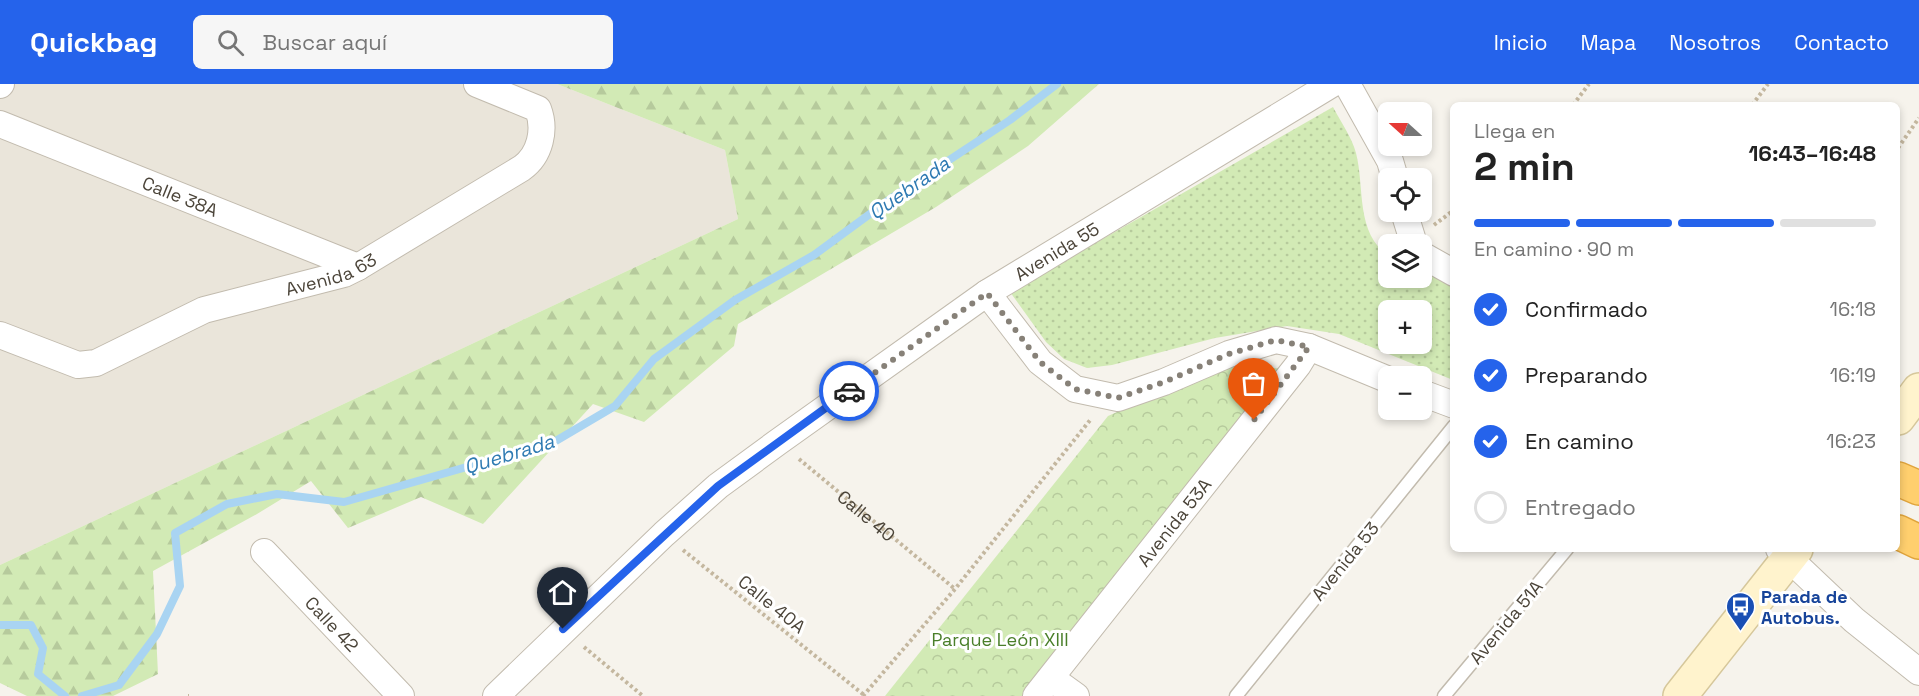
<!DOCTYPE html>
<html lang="es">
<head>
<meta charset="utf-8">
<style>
  body { margin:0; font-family:"Space Grotesk",sans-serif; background:#f6f6f6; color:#222; height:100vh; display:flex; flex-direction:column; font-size:22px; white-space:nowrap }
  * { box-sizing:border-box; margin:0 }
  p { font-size:20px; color:#767676 }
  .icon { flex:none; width:33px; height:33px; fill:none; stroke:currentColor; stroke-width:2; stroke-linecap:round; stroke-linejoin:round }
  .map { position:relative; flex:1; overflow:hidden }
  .sheet { position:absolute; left:1450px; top:18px; width:450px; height:450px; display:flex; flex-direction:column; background:#fff; border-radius:9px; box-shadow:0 3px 9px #0003 }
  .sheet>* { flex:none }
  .needle { width:39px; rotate:291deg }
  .fabs { position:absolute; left:1378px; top:18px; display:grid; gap:12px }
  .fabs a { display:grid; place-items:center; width:54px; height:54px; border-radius:9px; background:#fff; box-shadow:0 3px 9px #0003; font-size:30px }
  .pin { position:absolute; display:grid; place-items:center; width:51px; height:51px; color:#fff; margin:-62px -26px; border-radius:50% 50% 50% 0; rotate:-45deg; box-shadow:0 0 6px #0007 }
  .pin .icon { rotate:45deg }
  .courier { position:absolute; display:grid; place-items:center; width:60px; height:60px; margin:-30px; border:4px solid #2563eb; border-radius:50%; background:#fff; color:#222; box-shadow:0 2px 8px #0007 }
  .head em { font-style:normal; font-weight:700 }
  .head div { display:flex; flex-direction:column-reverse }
  .head { display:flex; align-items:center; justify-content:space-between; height:102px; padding:0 24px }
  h1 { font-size:39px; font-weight:700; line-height:45px }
  .bar { display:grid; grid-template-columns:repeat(4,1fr); gap:9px 6px; align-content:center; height:72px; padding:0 24px }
  .bar i { height:8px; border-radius:4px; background:#e0e0e0 }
  .bar .current { background:#2563eb }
  .bar p { grid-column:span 4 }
  ol { padding:0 24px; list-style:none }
  li { display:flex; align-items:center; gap:18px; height:66px }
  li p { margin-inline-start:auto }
  li .icon { padding:6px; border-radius:50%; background:#2563eb; color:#fff; stroke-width:4 }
  li:last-child { color:#767676 }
  li i { width:33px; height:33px; border:3px solid #e0e0e0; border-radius:50% }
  header { display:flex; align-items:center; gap:36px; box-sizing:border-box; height:84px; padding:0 30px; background:#2563eb; color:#fff }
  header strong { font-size:28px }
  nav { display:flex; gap:33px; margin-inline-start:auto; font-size:21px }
  .search { width:420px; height:54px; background:#f6f6f6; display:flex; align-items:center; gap:15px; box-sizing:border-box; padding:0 21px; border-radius:9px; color:#767676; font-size:22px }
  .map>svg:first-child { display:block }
</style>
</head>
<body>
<header>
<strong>Quickbag</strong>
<div class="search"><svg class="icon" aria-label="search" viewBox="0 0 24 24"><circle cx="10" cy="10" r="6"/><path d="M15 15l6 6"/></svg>Buscar aquí</div>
<nav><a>Inicio</a><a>Mapa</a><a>Nosotros</a><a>Contacto</a></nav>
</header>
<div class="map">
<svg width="1919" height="612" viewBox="0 0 1919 612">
  <defs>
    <pattern id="grass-dots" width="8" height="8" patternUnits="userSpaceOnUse" patternTransform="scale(1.5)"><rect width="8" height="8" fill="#d2eab5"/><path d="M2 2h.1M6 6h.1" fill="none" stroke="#b6ca9c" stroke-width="1.8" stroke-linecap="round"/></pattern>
    <pattern id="forest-firs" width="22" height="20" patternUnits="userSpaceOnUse" patternTransform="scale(1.5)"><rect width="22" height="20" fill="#d2eab5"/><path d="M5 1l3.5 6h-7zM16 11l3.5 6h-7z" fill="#b6ca9c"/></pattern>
    <pattern id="park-crowns" width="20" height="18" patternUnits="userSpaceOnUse" patternTransform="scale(1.5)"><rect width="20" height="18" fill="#d2eab5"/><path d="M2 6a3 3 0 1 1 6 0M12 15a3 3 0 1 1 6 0" fill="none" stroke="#b6ca9c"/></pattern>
  </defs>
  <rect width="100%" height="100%" fill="#f6f3ec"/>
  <!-- residential -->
  <path fill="#eae5da" d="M 0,0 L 557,0 L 725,66 L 738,135 L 0,481 Z"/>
  <!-- grass -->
  <path fill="url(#grass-dots)" fill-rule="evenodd" d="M 1333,23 C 1341,38 1352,54 1356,69 C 1365,104 1355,149 1389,172 L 1389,194 L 1422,194 L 1422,187 L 1453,200 L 1453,296 L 1339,250 L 1287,242 L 1215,254 L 1112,281 L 1087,284 L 1064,275 L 1046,258 L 1010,208 ZM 1389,226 L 1422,226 L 1422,260 L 1389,260 Z"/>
  <!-- forest -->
  <path fill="url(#forest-firs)" d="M 557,0 L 1099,0 L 1028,62 L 936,123 L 738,240 L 734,262 L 644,338 L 593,320 L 483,440 L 421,413 L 348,444 L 311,397 L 257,430 L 153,487 L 158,590 L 113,612 L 27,612 L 0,599 L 0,481 L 738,135 L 725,66 Z"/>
  <!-- park -->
  <path fill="url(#park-crowns)" d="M 1241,280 L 1283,285 L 1024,612 L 885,612 L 1108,332 L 1151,313 Z"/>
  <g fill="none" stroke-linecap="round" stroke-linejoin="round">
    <!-- stream -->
    <g stroke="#a9d4f2" stroke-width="8">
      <path d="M 0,541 L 31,541 L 43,564 L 38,590 L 65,612"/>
      <path d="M 82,612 L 119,601 L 157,550 L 180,502 L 175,449 L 227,420 L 277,410 L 344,418 L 554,358 L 615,322 L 654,275 L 735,216 L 814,171 L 893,113 L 1010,36 L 1057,0"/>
    </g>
    <defs>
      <g id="lane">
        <path d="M 1236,612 L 1454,342"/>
        <path d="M 1444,612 L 1567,465"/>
      </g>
      <g id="street">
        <path d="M 1347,0 L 1390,77 L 1395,94"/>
        <path d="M 0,1 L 1,0"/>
        <path id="s2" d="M 0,40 L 358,183"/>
        <path d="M 1404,128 L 1414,160"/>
        <path d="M 1422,171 L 1454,189"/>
        <path d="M 987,209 L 1040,278 L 1075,305 L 1118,314 L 1164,298 L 1229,270 L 1276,256 L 1309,263 L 1389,296"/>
        <path id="s3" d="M 0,251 L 78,281 L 96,279 L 204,226 L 344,190 L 358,183 L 522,84 C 540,71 546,46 538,25 L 477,0"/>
        <path d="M 1422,309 L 1454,321"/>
        <path d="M 1779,465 L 1854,536 L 1919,588"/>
        <path id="s4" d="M 264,468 L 401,612"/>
        <path d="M 1051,594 L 1076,612"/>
        <path id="s5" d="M 496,612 L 664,450 L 718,402 L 778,358 L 987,209 L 1332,0"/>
        <path id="s6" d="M 1036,612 L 1298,281 L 1309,263"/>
      </g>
      <g id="secondary">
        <path d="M 1898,334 L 1919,306"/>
        <path d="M 1680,612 L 1796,465"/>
      </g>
      <g id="highway">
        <path d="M 1898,395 L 1919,404"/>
        <path d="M 1898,448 L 1919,458"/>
      </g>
    </defs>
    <!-- lane casing -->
    <use href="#lane" stroke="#c2bbae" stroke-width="15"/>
    <!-- street casing -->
    <use href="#street" stroke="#c2bbae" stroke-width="28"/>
    <!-- secondary casing -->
    <use href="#secondary" stroke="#d6c79b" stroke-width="36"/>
    <!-- highway casing -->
    <use href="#highway" stroke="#e0a43c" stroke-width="36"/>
    <!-- path -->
    <g stroke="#c4b79f" stroke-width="4" stroke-dasharray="3 3" stroke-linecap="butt">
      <path d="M 1573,21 L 1589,0"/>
      <path d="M 1752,21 L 1768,0"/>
      <path d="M 1898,64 L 1919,34"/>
      <path d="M 1434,141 L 1454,126"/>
      <path id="s1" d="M 799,375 L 955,505"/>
      <path d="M 683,466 L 864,611"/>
      <path d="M 584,563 L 643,612"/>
      <path d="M 188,612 L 189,612"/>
      <path d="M 863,612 L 955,505 L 1091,335"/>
    </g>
    <!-- lane -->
    <use href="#lane" stroke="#fff" stroke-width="12"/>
    <!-- street -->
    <use href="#street" stroke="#fff" stroke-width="26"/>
    <!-- secondary -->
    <use href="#secondary" stroke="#fff3cd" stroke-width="33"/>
    <!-- highway -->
    <use href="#highway" stroke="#ffcf6e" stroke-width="33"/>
  </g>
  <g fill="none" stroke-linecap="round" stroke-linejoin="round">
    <!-- done -->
    <path stroke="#878178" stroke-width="6" stroke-dasharray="0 10.8" d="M 849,307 L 987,209 L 1040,278 L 1075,305 L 1109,312 L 1118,314 L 1164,298 L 1229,270 L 1276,256 L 1309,263 L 1254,336"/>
    <!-- route -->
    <path stroke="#2563eb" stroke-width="8" d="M 563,545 L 718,402 L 849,307"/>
  </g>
  <!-- icons -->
  <defs>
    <symbol id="bus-pin" viewBox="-11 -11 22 30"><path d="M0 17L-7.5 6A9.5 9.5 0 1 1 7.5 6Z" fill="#1a4fb4" stroke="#fff"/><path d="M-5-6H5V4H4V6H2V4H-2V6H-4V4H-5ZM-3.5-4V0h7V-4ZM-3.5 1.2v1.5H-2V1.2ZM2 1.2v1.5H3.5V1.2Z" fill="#fff"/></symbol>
  </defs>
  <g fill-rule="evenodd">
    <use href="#bus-pin" x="1724" y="506" width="33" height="45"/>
  </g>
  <g text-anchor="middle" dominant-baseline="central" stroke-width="6" stroke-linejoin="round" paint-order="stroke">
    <!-- street labels -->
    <g font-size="18" fill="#4b4439" stroke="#fff">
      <text stroke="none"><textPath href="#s2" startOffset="194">Calle 38A</textPath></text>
      <text stroke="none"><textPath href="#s5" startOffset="718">Avenida 55</textPath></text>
      <text stroke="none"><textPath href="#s3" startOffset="354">Avenida 63</textPath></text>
      <text stroke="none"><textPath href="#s1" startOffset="88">Calle 40</textPath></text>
      <text stroke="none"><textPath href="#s6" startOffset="222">Avenida 53A</textPath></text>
      <text transform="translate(1345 477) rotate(-51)">Avenida 53</text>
      <text transform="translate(772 520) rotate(39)">Calle 40A</text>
      <text transform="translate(1506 538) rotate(-50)">Avenida 51A</text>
      <text stroke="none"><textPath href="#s4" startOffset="99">Calle 42</textPath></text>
    </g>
    <!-- transit labels -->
    <g font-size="18" font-weight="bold" fill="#164399" stroke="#fff" text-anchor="start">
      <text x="1761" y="512">Parada de<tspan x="1761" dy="21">Autobus.</tspan></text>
    </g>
    <!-- park labels -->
    <g font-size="18" fill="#4a7f2a" stroke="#fff">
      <text x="1000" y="555">Parque León XIII</text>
    </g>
    <!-- water labels -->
    <g font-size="20" font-style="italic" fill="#2e7ab2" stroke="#fff">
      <text transform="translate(909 104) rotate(-35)">Quebrada</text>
      <text transform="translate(509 370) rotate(-17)">Quebrada</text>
    </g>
  </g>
</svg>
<div class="fabs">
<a><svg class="needle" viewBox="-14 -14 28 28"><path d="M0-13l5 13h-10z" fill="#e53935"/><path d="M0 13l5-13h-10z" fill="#767676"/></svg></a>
<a><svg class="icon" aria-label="locate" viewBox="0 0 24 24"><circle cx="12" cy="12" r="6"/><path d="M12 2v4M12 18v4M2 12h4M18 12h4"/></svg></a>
<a><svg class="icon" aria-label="layers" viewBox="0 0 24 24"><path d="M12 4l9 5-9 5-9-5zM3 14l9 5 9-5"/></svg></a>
<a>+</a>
<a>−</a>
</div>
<div class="pin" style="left:1254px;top:336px;background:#ea580c"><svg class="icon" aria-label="bag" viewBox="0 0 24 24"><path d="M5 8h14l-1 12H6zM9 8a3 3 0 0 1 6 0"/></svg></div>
<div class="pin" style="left:563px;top:545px;background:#1f2937"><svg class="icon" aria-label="home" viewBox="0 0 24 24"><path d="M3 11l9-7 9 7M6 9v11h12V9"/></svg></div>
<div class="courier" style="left:849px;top:307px"><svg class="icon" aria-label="car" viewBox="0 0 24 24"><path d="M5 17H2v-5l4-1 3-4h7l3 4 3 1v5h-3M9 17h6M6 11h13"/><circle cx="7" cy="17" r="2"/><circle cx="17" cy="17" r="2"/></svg></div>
<section class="sheet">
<div class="head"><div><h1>2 min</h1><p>Llega en</p></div><em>16:43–16:48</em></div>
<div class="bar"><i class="current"></i><i class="current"></i><i class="current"></i><i></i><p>En camino · 90 m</p></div>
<ol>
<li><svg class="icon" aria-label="check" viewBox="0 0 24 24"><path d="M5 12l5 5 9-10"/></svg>Confirmado<p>16:18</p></li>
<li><svg class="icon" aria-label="check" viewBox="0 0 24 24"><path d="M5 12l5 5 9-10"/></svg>Preparando<p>16:19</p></li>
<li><svg class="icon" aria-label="check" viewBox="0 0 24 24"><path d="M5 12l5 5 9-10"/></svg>En camino<p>16:23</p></li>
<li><i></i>Entregado</li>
</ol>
</section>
</div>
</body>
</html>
